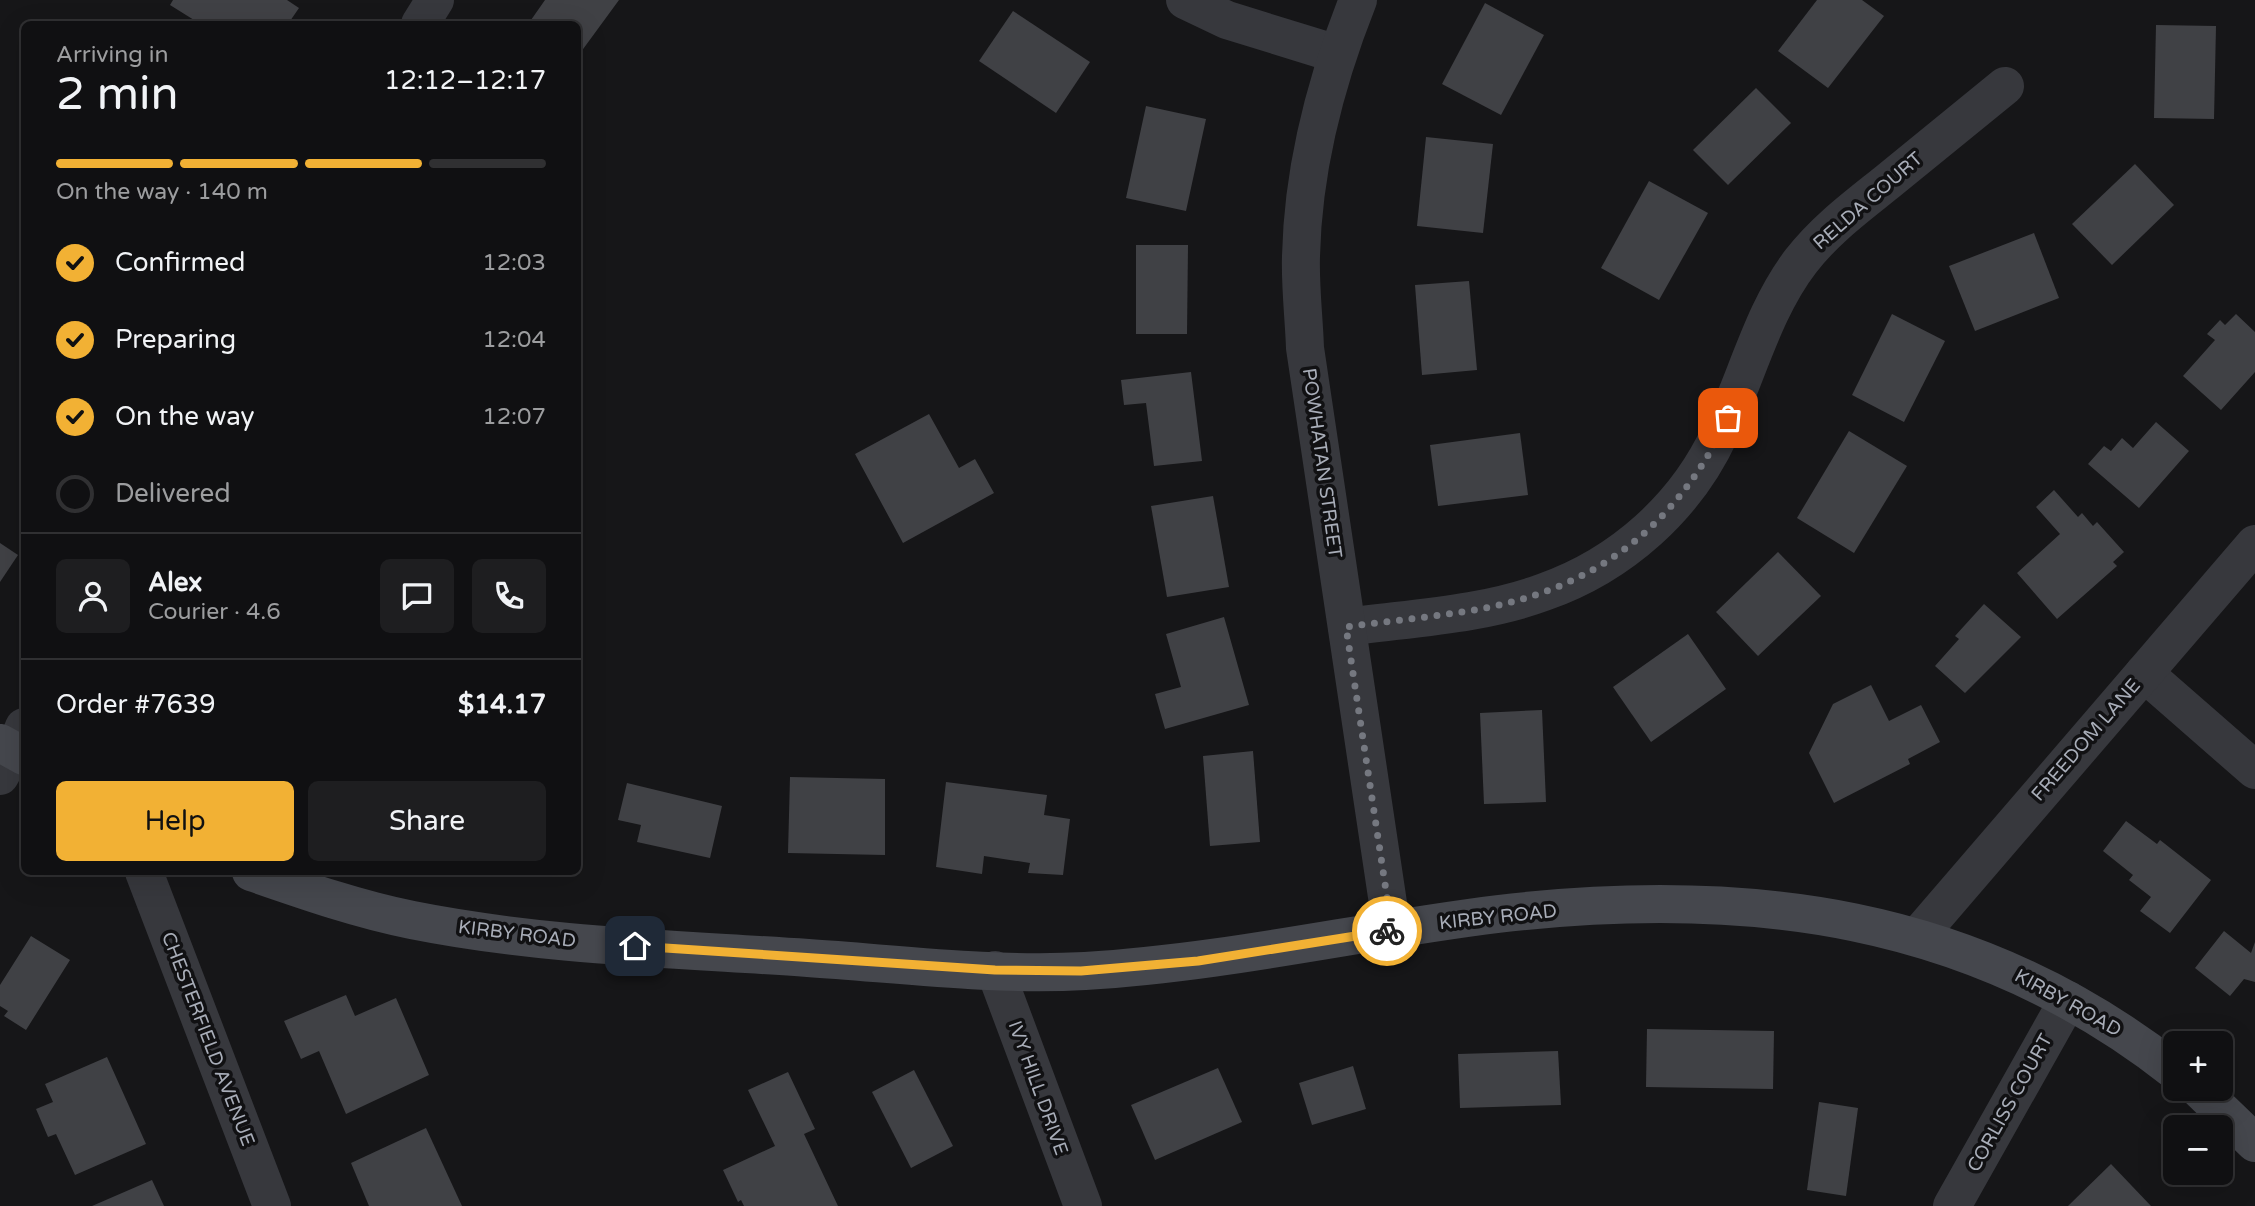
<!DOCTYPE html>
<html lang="en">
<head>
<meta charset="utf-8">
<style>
  body { margin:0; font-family:"Varela Round",sans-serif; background:#1e1e20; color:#f1f3f6; height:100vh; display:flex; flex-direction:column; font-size:26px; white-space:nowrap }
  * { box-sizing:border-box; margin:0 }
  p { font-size:23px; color:#9c9d9f }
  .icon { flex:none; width:38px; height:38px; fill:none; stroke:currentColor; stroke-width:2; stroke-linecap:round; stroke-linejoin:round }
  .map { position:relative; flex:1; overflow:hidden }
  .side { position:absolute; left:21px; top:21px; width:560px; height:854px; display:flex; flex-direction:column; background:#101012; border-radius:10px; box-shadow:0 7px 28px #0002,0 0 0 2px #303032 }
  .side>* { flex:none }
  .tools { position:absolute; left:2163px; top:1031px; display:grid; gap:14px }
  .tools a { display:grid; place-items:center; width:70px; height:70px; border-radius:10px; background:#101012; box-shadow:0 7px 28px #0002,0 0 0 2px #303032; font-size:35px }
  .pin { position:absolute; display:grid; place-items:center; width:60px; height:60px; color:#fff; margin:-30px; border-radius:14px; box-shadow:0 4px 10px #0006 }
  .courier { position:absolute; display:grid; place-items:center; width:70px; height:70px; margin:-35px; border:5px solid #f2b134; border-radius:50%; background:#fff; color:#222; box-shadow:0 2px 9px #0007 }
  .head em { font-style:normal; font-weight:600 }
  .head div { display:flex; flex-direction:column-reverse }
  .head { display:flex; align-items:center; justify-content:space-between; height:119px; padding:0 35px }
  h1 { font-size:46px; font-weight:600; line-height:52px }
  .bar { display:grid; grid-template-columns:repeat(4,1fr); gap:10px 7px; align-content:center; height:84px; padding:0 35px }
  .bar i { height:9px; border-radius:5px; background:#303032 }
  .bar .current { background:#f2b134 }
  .bar p { grid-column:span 4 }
  .line { display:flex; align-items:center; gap:18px; padding:0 35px; border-top:2px solid #303032 }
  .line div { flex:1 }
  .round { display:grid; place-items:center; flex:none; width:74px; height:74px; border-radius:10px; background:#1e1e20 }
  ol { padding:0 35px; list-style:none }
  li { display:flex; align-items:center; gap:21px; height:77px }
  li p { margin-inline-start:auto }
  li .icon { padding:7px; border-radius:50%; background:#f2b134; color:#111; stroke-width:4 }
  li:last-child { color:#9c9d9f }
  li i { width:38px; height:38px; border:4px solid #303032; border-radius:50% }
  .button { display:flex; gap:14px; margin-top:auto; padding:14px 35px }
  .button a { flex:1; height:80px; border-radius:10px; background:#f2b134; color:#111; font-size:28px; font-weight:600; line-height:80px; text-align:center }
  .button a+a { background:#1e1e20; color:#f1f3f6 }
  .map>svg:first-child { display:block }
</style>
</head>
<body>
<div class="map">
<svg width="2255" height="1206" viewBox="0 0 2255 1206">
  <rect width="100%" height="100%" fill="#161618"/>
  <!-- building -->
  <g fill="#404145">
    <path d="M 173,0 L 287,0 L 299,8 L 288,24 L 191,24 L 194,20 L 170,5 Z"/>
    <path d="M 545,0 L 619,0 L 578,56 L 578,24 L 537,24 L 531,20 Z"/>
    <path d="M 1817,0 L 1862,0 L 1884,16 L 1828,88 L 1778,51 Z"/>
    <path d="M 1485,3 L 1544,35 L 1501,115 L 1442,84 Z"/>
    <path d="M 1013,11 L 1090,62 L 1056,113 L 979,61 Z"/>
    <path d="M 2156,25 L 2216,26 L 2214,119 L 2154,118 Z"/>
    <path d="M 1756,88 L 1791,123 L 1728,185 L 1693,150 Z"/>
    <path d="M 1146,106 L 1206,119 L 1186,211 L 1126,198 Z"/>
    <path d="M 1426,137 L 1493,144 L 1483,233 L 1417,226 Z"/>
    <path d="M 2135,164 L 2174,205 L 2112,265 L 2072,224 Z"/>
    <path d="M 1649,181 L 1708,213 L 1659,300 L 1601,268 Z"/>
    <path d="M 2034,233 L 2059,298 L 1975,331 L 1949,266 Z"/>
    <path d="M 1136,245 L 1188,245 L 1187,334 L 1136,334 Z"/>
    <path d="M 1469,281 L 1477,370 L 1422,375 L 1415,285 Z"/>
    <path d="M 1892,314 L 1945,341 L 1904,422 L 1852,395 Z"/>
    <path d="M 2236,314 L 2255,332 L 2255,372 L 2221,410 L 2183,376 L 2215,340 L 2207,334 L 2220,320 L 2225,325 Z"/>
    <path d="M 1191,372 L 1202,461 L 1154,466 L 1146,403 L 1124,405 L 1121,380 Z"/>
    <path d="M 929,414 L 959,468 L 975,459 L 994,493 L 903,543 L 855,454 Z"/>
    <path d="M 2156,422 L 2189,451 L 2139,508 L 2088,464 L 2104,446 L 2111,451 L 2122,438 L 2133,448 Z"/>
    <path d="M 1849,431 L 1907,466 L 1854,553 L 1797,518 Z"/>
    <path d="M 1520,433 L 1528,495 L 1438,506 L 1430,445 Z"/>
    <path d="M 2054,490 L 2078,517 L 2082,513 L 2093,526 L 2097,522 L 2124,552 L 2113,562 L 2117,566 L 2057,619 L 2017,573 L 2060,534 L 2036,507 Z"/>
    <path d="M 1213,496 L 1229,587 L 1167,597 L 1151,506 Z"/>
    <path d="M 0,543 L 18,555 L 0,582 Z"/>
    <path d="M 1778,552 L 1821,596 L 1758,656 L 1716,612 Z"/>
    <path d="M 1984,604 L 2021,637 L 1965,693 L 1935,666 L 1959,639 L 1955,636 Z"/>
    <path d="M 1224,617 L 1249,705 L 1165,729 L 1155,694 L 1181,687 L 1166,634 Z"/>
    <path d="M 1688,634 L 1726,689 L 1651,742 L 1613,687 Z"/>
    <path d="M 1871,685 L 1889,721 L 1921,705 L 1940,742 L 1908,759 L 1910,764 L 1834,803 L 1809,753 L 1833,704 Z"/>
    <path d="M 1542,710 L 1546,802 L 1484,804 L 1480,713 Z"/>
    <path d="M 1253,751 L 1260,842 L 1210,846 L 1203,756 Z"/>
    <path d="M 790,777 L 885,779 L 885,855 L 788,853 Z"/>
    <path d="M 946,782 L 1047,795 L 1044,815 L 1070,819 L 1063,875 L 1028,873 L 1030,863 L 984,856 L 982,874 L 936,867 Z"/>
    <path d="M 627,783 L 722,806 L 710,858 L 637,842 L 641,825 L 618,820 Z"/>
    <path d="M 2126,821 L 2157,844 L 2160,840 L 2211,880 L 2170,933 L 2140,911 L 2151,897 L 2129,880 L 2133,875 L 2103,851 Z"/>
    <path d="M 2224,931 L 2251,953 L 2255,942 L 2255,982 L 2244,979 L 2230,996 L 2195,968 Z"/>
    <path d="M 31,936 L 70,960 L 26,1030 L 4,1016 L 8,1011 L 0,1006 L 0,985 Z"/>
    <path d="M 346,995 L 355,1016 L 396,998 L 429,1075 L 346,1114 L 319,1051 L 301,1059 L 284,1021 Z"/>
    <path d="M 1647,1029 L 1774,1031 L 1773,1089 L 1646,1087 Z"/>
    <path d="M 1558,1051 L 1561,1105 L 1460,1108 L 1458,1054 Z"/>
    <path d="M 107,1057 L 146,1144 L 75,1175 L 56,1134 L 48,1137 L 36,1109 L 53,1102 L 45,1084 Z"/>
    <path d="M 1353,1066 L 1366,1109 L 1312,1125 L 1299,1083 Z"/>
    <path d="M 1218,1068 L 1242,1122 L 1155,1160 L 1131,1105 Z"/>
    <path d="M 914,1070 L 953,1146 L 911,1168 L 872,1092 Z"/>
    <path d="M 788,1072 L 815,1129 L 804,1134 L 838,1206 L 744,1206 L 741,1200 L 738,1202 L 723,1170 L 775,1146 L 748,1090 Z"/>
    <path d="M 1819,1102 L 1858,1108 L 1846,1196 L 1807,1190 Z"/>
    <path d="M 426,1128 L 462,1206 L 369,1206 L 351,1163 Z"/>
    <path d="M 2111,1164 L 2151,1206 L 2068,1206 Z"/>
    <path d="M 152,1180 L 164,1206 L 92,1206 Z"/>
  </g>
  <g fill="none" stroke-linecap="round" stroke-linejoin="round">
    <!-- minor -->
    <g stroke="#37383d" stroke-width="38">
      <path d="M 1185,0 L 1227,20 L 1337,54"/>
      <path d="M 420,24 L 435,0"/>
      <path d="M 1347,627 C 1412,618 1482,615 1544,592 C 1621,565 1686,507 1720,433 C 1747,377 1763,310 1801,261 C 1825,230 1856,207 1886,183 C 1926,150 1966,118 2005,86"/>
      <path d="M 2144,673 L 2255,770"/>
      <path d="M 14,751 L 24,727"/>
      <path d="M 144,872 L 272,1206"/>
      <path d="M 1918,936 L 2255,544"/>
      <path d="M 995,970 L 1083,1206"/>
      <path d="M 1952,1206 L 2068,1000"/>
    </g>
    <!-- tertiary -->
    <g stroke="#37383d" stroke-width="38">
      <path d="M 1358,0 C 1325,83 1303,167 1301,256 C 1300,287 1304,318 1305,348 L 1392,930"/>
      <path d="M 0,776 L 14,751"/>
    </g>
    <!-- secondary -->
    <g stroke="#45474d" stroke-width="38">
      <path d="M 0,743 L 24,756"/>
      <path d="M 251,872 C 303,890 357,909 412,920 C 542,946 676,949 808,958 C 899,964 993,976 1085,971 C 1224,963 1360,931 1498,914 C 1746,885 1974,913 2175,1071"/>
      <path d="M 2198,1088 L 2255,1143"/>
    </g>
  </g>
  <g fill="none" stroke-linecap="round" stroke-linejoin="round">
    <!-- done -->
    <path stroke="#757880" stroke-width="7" stroke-dasharray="0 12.6" d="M 1387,931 L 1392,930 L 1346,627 C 1396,620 1447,616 1495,606 C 1606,582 1680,519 1728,418"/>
    <!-- route -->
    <path stroke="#f2b134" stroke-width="9" d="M 635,946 L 995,970 L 1081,971 L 1198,961 L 1387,931"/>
  </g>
  <g text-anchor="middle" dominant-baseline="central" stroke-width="7" stroke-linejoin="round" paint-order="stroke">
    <!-- street labels -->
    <g font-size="19" fill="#a8adb8" stroke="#111113">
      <text transform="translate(1868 201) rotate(-41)">RELDA COURT</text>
      <text transform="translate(1322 463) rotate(82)">POWHATAN STREET</text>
      <text transform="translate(2086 740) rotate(-49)">FREEDOM LANE</text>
      <text transform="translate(1498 917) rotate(-6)">KIRBY ROAD</text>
      <text transform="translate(517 934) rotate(7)">KIRBY ROAD</text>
      <text transform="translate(2068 1003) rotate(29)">KIRBY ROAD</text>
      <text transform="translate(208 1039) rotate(69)">CHESTERFIELD AVENUE</text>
      <text transform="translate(1038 1088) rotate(70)">IVY HILL DRIVE</text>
      <text transform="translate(2010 1103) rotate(-61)">CORLISS COURT</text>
    </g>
  </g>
</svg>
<div class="tools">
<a>+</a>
<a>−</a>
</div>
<div class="pin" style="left:1728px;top:418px;background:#ea580c"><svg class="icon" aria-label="bag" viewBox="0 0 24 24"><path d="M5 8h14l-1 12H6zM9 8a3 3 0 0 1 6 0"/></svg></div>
<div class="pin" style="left:635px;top:946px;background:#1f2937"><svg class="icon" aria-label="home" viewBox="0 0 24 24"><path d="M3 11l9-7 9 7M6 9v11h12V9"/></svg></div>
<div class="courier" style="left:1387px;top:931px"><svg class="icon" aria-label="bike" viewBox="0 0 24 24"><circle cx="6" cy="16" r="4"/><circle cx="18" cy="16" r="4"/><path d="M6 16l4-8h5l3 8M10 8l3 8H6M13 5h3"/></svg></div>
<section class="side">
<div class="head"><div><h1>2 min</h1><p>Arriving in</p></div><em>12:12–12:17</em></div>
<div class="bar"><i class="current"></i><i class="current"></i><i class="current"></i><i></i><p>On the way · 140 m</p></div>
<ol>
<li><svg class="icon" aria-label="check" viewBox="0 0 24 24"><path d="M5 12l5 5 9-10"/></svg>Confirmed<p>12:03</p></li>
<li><svg class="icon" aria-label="check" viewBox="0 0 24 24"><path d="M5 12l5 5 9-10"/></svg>Preparing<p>12:04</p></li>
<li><svg class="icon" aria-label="check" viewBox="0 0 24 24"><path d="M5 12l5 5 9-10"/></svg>On the way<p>12:07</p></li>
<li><i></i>Delivered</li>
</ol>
<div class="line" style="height:126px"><a class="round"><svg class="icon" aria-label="person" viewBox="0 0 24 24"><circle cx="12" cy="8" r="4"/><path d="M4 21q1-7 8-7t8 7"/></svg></a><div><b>Alex</b><p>Courier · 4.6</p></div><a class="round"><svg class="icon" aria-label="chat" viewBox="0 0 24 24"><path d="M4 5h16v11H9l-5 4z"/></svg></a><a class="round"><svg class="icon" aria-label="phone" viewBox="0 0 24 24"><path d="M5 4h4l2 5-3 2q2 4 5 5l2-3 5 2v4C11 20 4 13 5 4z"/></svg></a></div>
<div class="line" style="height:91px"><div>Order #7639</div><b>$14.17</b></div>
<div class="button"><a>Help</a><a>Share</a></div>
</section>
</div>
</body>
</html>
